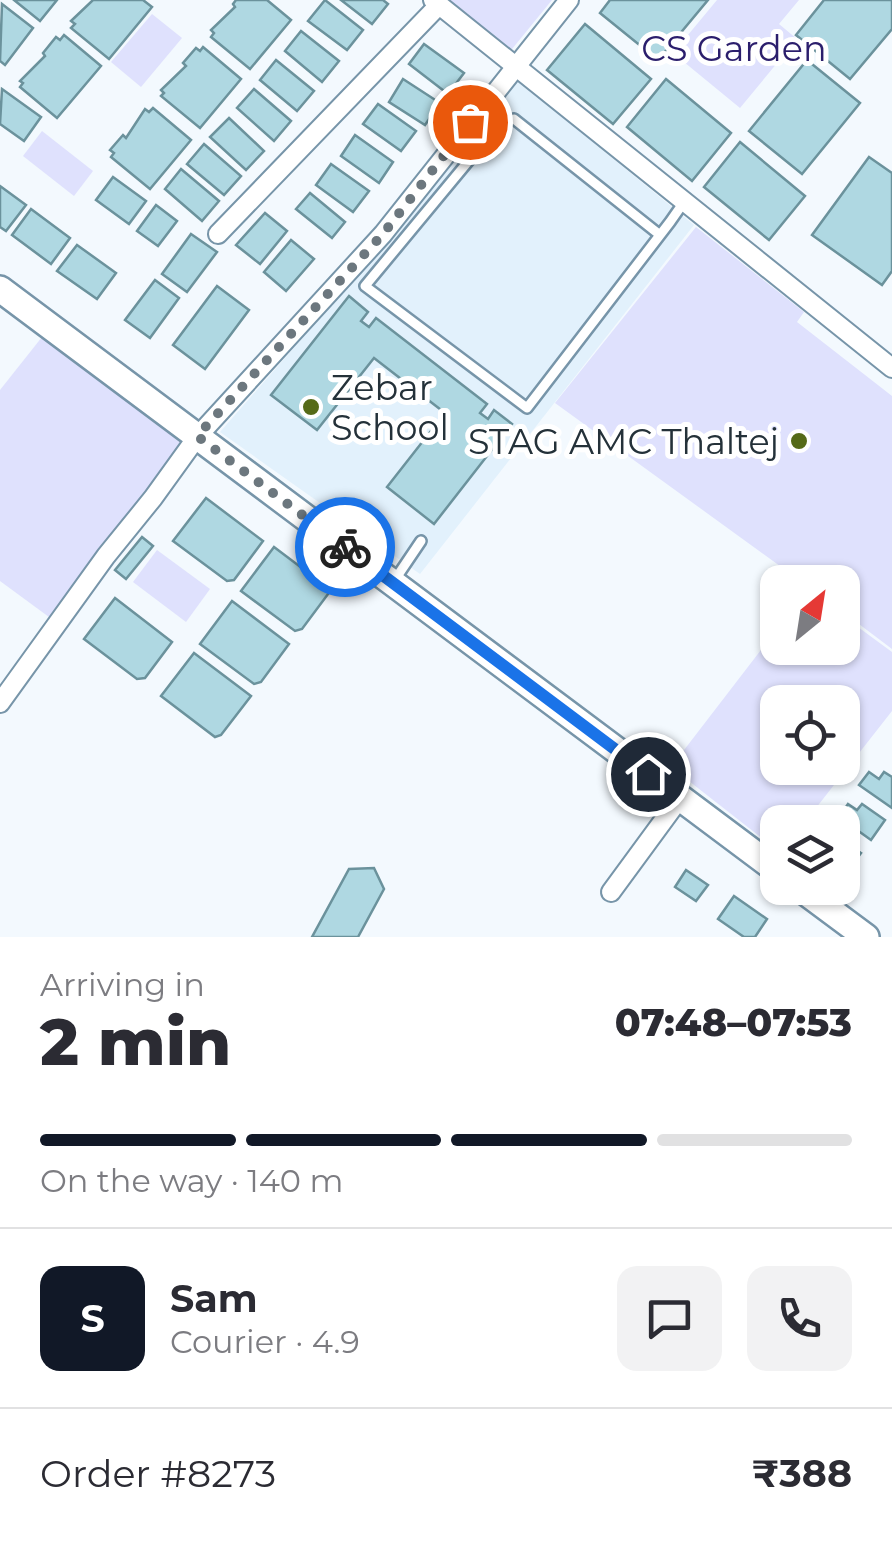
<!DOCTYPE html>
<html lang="en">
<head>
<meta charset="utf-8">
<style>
  body { margin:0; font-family:Montserrat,sans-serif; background:#f2f2f3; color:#2b2b33; height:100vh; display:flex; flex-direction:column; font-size:38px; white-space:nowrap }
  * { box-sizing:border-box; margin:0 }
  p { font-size:32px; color:#7c7c81 }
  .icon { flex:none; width:55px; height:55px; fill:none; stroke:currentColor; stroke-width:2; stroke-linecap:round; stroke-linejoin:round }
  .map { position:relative; height:937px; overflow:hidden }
  .side { display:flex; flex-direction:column; background:#fff; flex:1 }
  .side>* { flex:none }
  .needle { width:65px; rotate:30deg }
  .controls { position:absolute; left:760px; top:565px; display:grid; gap:20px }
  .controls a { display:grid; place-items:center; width:100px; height:100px; border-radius:20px; background:#fff; box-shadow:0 2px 8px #0004; font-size:50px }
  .pin { position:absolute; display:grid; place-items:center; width:85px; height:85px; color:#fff; margin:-42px; border:5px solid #fff; border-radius:50%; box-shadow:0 2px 10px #0007 }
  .courier { position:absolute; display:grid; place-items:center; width:100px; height:100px; margin:-50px; border:8px solid #1a73e8; border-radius:50%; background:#fff; color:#222; box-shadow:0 2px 12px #0007 }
  .overview em { font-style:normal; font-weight:800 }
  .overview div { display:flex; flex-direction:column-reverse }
  .overview { display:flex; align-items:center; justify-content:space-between; height:170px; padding:0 40px }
  h1 { font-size:65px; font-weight:800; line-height:75px }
  .bar { display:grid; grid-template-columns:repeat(4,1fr); gap:15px 10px; align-content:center; height:120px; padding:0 40px }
  .bar i { height:12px; border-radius:8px; background:#e1e1e2 }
  .bar .selected { background:#111827 }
  .bar p { grid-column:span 4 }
  .line { display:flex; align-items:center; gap:25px; padding:0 40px; border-top:2px solid #e1e1e2 }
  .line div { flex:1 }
  .round { display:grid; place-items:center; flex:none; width:105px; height:105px; border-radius:20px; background:#f2f2f3 }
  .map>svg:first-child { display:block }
</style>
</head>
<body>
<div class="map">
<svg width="892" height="937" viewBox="0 0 892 937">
  <rect width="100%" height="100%" fill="#f3f9fe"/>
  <!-- built -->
  <path fill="#e2f1fc" d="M 516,79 L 694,225 L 420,574 L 220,432 L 391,237 Z"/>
  <!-- green -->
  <g fill="#dfe1fd" fill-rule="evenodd">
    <path d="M 445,0 L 552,0 L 508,54 Z"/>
    <path d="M 717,0 L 799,0 L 779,24 L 797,39 L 740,108 L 673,53 Z"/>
    <path d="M 152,14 L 182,38 L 141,87 L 111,62 Z"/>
    <path d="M 42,131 L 93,171 L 74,196 L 23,156 Z"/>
    <path d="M 696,227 L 804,312 L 797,322 L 892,396 L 892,649 L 843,612 L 842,582 L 802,582 L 555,403 Z"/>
    <path d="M 46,332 L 187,438 L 49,617 L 0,581 L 0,390 Z"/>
    <path d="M 157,550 L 210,589 L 186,622 L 133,582 Z"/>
    <path d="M 843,616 L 892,652 L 892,711 L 805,822 L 778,822 L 777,850 L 671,767 L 777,629 L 778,648 L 842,648 ZM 778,702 L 842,702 L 842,768 L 778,768 Z"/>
  </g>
  <!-- building -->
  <g fill="#afd8e2" stroke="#6b929c" stroke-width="2.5">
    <path d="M 14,0 L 57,0 L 40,21 Z"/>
    <path d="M 93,0 L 143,0 L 152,7 L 109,59 L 71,28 L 75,24 L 71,21 Z"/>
    <path d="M 236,0 L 267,0 L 291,20 L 250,69 L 211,37 L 214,33 L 211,30 L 235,7 L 233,4 Z"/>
    <path d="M 325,0 L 363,30 L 347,50 L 308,21 Z"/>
    <path d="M 341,0 L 383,0 L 388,4 L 372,24 Z"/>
    <path d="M 610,0 L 708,0 L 658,60 L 600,13 Z"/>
    <path d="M 824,0 L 892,0 L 892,29 L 850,79 L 796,35 Z"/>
    <path d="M 2,4 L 33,28 L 5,65 L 0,61 Z"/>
    <path d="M 585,24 L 651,79 L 613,124 L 547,70 Z"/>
    <path d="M 301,31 L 339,61 L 322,82 L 285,51 Z"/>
    <path d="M 64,35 L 101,66 L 57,118 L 20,87 L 23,83 L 20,81 L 45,56 L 43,53 L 56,37 L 60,40 Z"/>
    <path d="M 424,44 L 464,73 L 448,94 L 409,64 Z"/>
    <path d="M 203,47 L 241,79 L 200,128 L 161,96 L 164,93 L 161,90 L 186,66 L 183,63 L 196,48 L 200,51 Z"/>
    <path d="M 276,60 L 314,91 L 297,111 L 260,80 Z"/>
    <path d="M 807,60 L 860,103 L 802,174 L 749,131 Z"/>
    <path d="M 403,79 L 440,103 L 425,125 L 389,102 Z"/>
    <path d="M 666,79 L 731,133 L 692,181 L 627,127 Z"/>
    <path d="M 2,89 L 41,117 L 24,141 L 0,124 Z"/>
    <path d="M 254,89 L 291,121 L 274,141 L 237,108 Z"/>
    <path d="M 378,104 L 416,131 L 401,151 L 363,124 Z"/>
    <path d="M 153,108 L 191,140 L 150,189 L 111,157 L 114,153 L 110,150 L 123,135 L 126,138 L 145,109 L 149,112 Z"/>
    <path d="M 229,118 L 264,151 L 246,170 L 210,137 Z"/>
    <path d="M 355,135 L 393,162 L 379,183 L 341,156 Z"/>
    <path d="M 740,142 L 805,196 L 769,240 L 704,187 Z"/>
    <path d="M 204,144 L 241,176 L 224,195 L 187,164 Z"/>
    <path d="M 869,157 L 892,173 L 892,271 L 882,285 L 812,235 Z"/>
    <path d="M 331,164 L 369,191 L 353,212 L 316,185 Z"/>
    <path d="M 181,169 L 219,201 L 202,221 L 165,189 Z"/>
    <path d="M 113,177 L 146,201 L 129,224 L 96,200 Z"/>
    <path d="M 0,186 L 26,205 L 6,231 L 0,227 Z"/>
    <path d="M 310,193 L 345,222 L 332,238 L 296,209 Z"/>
    <path d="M 156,205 L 177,221 L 158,246 L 137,231 Z"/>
    <path d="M 31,209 L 70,238 L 51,264 L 12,235 Z"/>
    <path d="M 265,213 L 287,231 L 260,264 L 236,245 Z"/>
    <path d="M 191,234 L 217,252 L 187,292 L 162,274 Z"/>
    <path d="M 291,240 L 314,259 L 286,291 L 264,272 Z"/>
    <path d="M 77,245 L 116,273 L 97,299 L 57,271 Z"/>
    <path d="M 155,280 L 179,298 L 150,338 L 125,320 Z"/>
    <path d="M 217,286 L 249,310 L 205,369 L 173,345 Z"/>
    <path d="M 349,296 L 368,312 L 361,321 L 369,327 L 376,318 L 487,404 L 480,413 L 488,419 L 494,410 L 512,424 L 434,524 L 387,487 L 445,413 L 374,358 L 317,430 L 271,395 Z"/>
    <path d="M 206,498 L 263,541 L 234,580 L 227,581 L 173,541 Z"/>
    <path d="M 142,537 L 153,546 L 126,579 L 115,570 Z"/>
    <path d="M 274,547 L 331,590 L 302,629 L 295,631 L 241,591 Z"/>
    <path d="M 115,598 L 172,642 L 145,678 L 137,679 L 84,639 Z"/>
    <path d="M 232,601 L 289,644 L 261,682 L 254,684 L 200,644 Z"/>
    <path d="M 194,653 L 251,696 L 221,735 L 215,737 L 161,696 Z"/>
    <path d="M 869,772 L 879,779 L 884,772 L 892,777 L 892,808 L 859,785 Z"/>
    <path d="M 848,804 L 857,810 L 862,804 L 885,820 L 871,840 L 839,817 Z"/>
    <path d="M 842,840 L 861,853 L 846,873 L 842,871 Z"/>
    <path d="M 374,868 L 384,889 L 358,937 L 312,937 L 349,869 Z"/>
    <path d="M 686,870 L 708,885 L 696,901 L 675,887 Z"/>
    <path d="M 734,896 L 767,919 L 755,937 L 744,937 L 718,919 Z"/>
  </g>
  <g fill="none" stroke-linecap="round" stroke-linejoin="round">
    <defs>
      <g id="lane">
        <path d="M 660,235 L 514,119 L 500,123 L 365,286 L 527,408 L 670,222 L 684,202"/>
        <path d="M 394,581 L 421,541"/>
      </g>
      <g id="street">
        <path d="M 433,0 L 892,368"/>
        <path d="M 218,234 L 439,5"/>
        <path d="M 0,703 L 106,556 L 153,498 L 197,437 L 383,234 L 569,0"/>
        <path d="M 611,892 L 680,798"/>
      </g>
      <g id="secondary">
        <path d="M 0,289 L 778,871"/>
        <path d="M 800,888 L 866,937"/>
      </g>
    </defs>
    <!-- lane casing -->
    <use href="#lane" stroke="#7795a9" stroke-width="14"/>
    <!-- street casing -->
    <use href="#street" stroke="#7795a9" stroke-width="22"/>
    <!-- secondary casing -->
    <use href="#secondary" stroke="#7795a9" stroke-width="30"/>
    <!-- lane -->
    <use href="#lane" stroke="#fff" stroke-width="9"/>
    <!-- street -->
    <use href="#street" stroke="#fff" stroke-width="18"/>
    <!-- secondary -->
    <use href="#secondary" stroke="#fff" stroke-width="25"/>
  </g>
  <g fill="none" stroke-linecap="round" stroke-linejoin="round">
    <!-- done -->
    <path stroke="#6c777e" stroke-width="10" stroke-dasharray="0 18" d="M 345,547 L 197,436 L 383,234 L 470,122"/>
    <!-- route -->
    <path stroke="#1a73e8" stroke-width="12" d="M 345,547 L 648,774"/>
  </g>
  <!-- markers -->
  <g fill="#556a18" stroke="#fff" stroke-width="4">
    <circle cx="311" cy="407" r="10"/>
    <circle cx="799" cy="441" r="10"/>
  </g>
  <g text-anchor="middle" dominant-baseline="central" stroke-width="10" stroke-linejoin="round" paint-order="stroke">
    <!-- park labels -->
    <g font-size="35" fill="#2b1e6c" stroke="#fff">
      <text x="734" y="48">CS Garden</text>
    </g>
    <!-- poi labels -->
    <g font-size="35" fill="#243139" stroke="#fff" text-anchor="start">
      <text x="331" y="387">Zebar<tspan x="331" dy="40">School</tspan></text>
      <text x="779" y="441" text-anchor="end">STAG AMC Thaltej</text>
    </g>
  </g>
</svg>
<div class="controls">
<a><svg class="needle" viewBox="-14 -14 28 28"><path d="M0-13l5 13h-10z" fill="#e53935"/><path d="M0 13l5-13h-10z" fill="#7c7c81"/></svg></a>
<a><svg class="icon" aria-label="locate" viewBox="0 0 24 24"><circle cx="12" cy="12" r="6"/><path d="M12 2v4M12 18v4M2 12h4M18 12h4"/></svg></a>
<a><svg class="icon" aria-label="layers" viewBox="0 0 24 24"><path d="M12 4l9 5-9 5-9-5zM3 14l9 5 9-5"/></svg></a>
</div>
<div class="pin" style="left:470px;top:122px;background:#ea580c"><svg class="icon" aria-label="bag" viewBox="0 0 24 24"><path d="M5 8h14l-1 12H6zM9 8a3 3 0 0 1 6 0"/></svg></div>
<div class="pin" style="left:648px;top:774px;background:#1f2937"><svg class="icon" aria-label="home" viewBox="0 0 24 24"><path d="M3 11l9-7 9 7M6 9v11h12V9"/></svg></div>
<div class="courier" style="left:345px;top:547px"><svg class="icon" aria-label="bike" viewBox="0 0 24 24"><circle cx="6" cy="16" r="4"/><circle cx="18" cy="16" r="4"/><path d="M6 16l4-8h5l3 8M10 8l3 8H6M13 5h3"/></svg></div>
</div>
<section class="side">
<div class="overview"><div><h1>2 min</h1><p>Arriving in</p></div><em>07:48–07:53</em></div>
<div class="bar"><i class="selected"></i><i class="selected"></i><i class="selected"></i><i></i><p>On the way · 140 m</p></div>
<div class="line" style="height:180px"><b class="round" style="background:#111827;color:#fff">S</b><div><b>Sam</b><p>Courier · 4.9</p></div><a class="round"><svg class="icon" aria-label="chat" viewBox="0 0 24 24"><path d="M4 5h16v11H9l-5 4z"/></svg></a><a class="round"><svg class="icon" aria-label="phone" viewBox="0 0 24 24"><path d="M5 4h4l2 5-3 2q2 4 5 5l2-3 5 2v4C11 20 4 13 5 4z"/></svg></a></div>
<div class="line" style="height:130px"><div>Order #8273</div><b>₹388</b></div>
</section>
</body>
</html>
